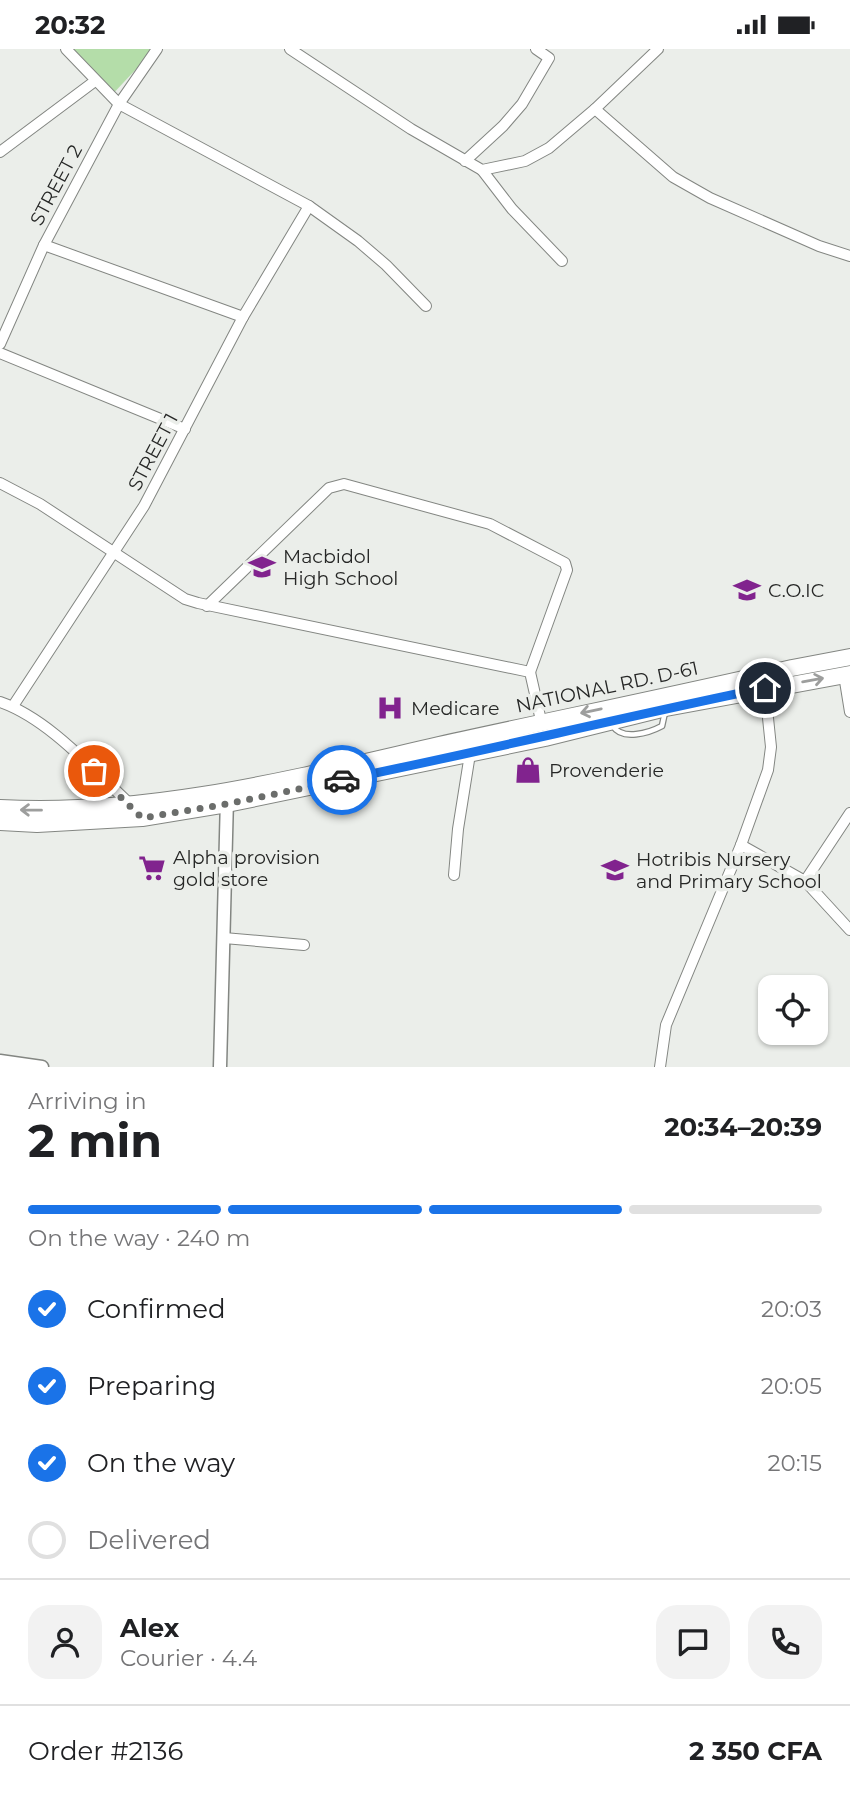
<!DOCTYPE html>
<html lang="en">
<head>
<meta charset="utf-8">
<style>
  body { margin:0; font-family:Montserrat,sans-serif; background:#f2f2f2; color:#202124; height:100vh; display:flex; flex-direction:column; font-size:26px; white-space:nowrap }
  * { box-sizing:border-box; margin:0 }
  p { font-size:23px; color:#757577 }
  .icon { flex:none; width:38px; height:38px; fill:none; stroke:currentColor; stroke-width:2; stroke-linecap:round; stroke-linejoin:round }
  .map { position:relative; height:1018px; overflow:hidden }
  .details { display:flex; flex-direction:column; background:#fff; flex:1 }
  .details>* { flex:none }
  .tools { position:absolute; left:758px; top:926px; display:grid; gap:14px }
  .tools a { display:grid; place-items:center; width:70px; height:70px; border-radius:14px; background:#fff; box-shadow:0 2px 5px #0004; font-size:35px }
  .pin { position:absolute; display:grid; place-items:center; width:60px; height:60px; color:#fff; margin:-30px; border:4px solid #fff; border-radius:50%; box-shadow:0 2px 7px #0007 }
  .courier { position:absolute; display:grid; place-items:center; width:70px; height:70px; margin:-35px; border:5px solid #1a73e8; border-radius:50%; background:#fff; color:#222; box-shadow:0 2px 9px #0007 }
  .summary em { font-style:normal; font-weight:700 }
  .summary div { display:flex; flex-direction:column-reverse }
  .summary { display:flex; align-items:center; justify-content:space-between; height:119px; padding:0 28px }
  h1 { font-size:46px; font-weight:700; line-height:52px }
  .bar { display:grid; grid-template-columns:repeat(4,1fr); gap:10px 7px; align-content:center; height:84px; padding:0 28px }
  .bar i { height:9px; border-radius:5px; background:#e0e0e0 }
  .bar .current { background:#1a73e8 }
  .bar p { grid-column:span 4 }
  .line { display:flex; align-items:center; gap:18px; padding:0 28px; border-top:2px solid #e0e0e0 }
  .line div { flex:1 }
  .round { display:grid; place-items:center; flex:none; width:74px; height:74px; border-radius:21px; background:#f2f2f2 }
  ol { padding:0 28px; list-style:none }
  li { display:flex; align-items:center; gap:21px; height:77px }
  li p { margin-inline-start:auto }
  li .icon { padding:7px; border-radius:50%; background:#1a73e8; color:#fff; stroke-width:4 }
  li:last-child { color:#757577 }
  li i { width:38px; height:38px; border:4px solid #e0e0e0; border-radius:50% }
  .status { display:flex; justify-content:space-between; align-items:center; height:49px; padding:0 35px; background:#fff; direction:ltr }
  .status svg { height:19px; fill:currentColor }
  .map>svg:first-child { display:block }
</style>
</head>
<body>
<div class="status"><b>20:32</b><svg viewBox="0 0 49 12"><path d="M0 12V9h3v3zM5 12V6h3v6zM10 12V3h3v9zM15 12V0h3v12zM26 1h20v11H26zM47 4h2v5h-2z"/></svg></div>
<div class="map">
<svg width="850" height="1018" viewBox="0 0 850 1018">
  <rect width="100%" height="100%" fill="#ebeeea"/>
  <!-- green -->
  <path fill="#b4dda9" d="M 67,0 L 155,0 L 109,49 Z"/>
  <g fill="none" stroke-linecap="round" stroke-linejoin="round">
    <defs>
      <path id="service" d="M 613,677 C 622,692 649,684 662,677 L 665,663"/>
      <g id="minor">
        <path d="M 66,0 L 119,55 L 309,157 L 358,192 L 386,216 L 426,257"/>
        <path d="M 290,0 L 411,80 L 482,121 L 525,112 L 549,99 L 595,60 L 673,128 L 710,149 L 819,197 L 850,207"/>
        <path d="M 595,60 L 658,0"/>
        <path d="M 0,103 L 95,32"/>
        <path d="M 465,112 L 503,77 L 522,55 L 549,9 L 536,0"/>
        <path d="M 482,121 L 512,160 L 562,212"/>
        <path d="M 44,196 L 243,268"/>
        <path d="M 0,295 L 44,196 L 119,55 L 157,0"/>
        <path d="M 0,304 L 185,380"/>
        <path d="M 0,434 L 40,455 L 185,550 L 198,554 L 530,623 L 542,676"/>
        <path d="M 207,557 L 329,439 L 344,435 L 490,475 L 565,514 L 567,521 L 530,623"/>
        <path d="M 844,626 L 850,663"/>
        <path d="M 0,653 C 49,670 93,721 131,756"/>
        <path d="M 13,657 L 144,457 L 243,268 L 309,157"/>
        <path d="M 741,796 L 805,832 L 850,881"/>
        <path d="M 454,826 L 458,780 L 470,705"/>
        <path d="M 805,832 L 850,764"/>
        <path d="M 224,889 L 304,896"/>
        <path d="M 660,1018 L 666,976 L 741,796 L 768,721 L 771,698 L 765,640"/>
      </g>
      <g id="tertiary">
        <path d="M 0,1012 L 42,1018"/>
        <path d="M 220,1018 L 227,749"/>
      </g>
      <g id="trunk">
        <path d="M 0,759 C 150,767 295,729 439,696 C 557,670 675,646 792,619 L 850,608"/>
        <path d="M 0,773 L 37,775 L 142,769 L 227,755 L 545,689 L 666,659 L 850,625"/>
      </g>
    </defs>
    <!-- service casing -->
    <use href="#service" stroke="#838682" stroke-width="7"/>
    <!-- minor casing -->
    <use href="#minor" stroke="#838682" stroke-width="12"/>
    <!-- tertiary casing -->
    <use href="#tertiary" stroke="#838682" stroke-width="15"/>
    <!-- trunk casing -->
    <use href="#trunk" stroke="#838682" stroke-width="18"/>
    <!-- service -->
    <use href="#service" stroke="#fff" stroke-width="4.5"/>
    <!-- minor -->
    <use href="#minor" stroke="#fff" stroke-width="10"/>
    <!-- tertiary -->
    <use href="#tertiary" stroke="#fff" stroke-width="12"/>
    <!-- trunk -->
    <use href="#trunk" stroke="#fff" stroke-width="16"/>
  </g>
  <!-- one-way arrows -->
  <defs><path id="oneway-shaft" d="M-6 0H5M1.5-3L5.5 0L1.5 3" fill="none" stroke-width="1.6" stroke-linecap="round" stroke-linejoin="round" transform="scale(1.75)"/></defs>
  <g stroke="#9d9e9d">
    <use href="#oneway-shaft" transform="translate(813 631) rotate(-10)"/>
    <use href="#oneway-shaft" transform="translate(591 662) rotate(168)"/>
    <use href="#oneway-shaft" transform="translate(31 761) rotate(-179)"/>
  </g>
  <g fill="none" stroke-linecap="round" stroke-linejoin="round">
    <!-- done -->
    <path stroke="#6b6d6b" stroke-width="7" stroke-dasharray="0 12.6" d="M 94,722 L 142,769 L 227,755 L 342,731"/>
    <!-- route -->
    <path stroke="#1a73e8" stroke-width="9" d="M 342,731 C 484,702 624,668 765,639"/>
  </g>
  <!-- icons -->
  <defs>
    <symbol id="school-bare" viewBox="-9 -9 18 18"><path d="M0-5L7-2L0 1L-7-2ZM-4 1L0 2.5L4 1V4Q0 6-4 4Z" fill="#81238e" stroke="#ebeeea" stroke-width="2.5" paint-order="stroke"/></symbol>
    <symbol id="university-bare" viewBox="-9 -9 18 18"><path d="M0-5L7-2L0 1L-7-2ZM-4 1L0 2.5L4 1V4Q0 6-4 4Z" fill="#81238e" stroke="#ebeeea" stroke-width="2.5" paint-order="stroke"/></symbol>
    <symbol id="hospital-bare" viewBox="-9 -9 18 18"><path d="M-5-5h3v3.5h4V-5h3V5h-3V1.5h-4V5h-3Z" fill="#81238e" stroke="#ebeeea" stroke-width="2.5" paint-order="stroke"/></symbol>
    <symbol id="shop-bare" viewBox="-9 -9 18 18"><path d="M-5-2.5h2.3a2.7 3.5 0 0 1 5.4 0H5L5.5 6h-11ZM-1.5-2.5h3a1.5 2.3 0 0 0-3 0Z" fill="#81238e" stroke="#ebeeea" stroke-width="2.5" paint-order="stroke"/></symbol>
    <symbol id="supermarket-bare" viewBox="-9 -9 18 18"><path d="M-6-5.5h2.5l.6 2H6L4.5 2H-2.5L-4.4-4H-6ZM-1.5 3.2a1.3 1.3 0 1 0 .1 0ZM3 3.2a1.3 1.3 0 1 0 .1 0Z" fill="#81238e" stroke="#ebeeea" stroke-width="2.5" paint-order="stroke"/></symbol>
  </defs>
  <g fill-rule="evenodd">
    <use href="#school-bare" x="243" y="499" width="38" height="38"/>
    <use href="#university-bare" x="728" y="522" width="38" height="38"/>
    <use href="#hospital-bare" x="371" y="640" width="38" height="38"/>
    <use href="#shop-bare" x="509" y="702" width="38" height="38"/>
    <use href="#supermarket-bare" x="133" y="800" width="38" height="38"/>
    <use href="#school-bare" x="596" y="802" width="38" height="38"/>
  </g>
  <g text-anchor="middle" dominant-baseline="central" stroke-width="7" stroke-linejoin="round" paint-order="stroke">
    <!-- street labels -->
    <g font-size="19" fill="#262726" stroke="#ebeeea">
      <text transform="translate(56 136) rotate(-62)">STREET 2</text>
      <text transform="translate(153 403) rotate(-62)">STREET 1</text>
      <text transform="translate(607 638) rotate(-12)">NATIONAL RD. D-61</text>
    </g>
    <!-- poi labels -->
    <g font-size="19" fill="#262726" stroke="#ebeeea" text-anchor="start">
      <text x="283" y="507">Macbidol<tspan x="283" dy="22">High School</tspan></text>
      <text x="768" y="541">C.O.IC</text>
      <text x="411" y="659">Medicare</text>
      <text x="549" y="721">Provenderie</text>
      <text x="173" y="808">Alpha provision<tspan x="173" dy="22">gold store</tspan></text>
      <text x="636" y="810">Hotribis Nursery<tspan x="636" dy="22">and Primary School</tspan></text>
    </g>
  </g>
</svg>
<div class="tools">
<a><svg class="icon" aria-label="locate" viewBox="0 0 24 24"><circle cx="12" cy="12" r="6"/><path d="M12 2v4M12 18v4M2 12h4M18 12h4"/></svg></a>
</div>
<div class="pin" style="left:94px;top:722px;background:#ea580c"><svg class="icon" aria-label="bag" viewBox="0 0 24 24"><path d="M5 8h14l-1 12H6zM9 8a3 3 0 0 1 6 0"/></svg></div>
<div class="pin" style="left:765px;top:639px;background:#1f2937"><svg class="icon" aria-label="home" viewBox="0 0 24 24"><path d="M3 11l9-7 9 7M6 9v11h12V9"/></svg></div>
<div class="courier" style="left:342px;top:731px"><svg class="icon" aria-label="car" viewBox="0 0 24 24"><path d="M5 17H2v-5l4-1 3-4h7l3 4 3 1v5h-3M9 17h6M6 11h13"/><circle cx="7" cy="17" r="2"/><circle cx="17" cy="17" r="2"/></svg></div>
</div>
<section class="details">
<div class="summary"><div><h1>2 min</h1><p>Arriving in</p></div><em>20:34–20:39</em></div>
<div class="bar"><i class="current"></i><i class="current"></i><i class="current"></i><i></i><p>On the way · 240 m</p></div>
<ol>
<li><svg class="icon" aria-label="check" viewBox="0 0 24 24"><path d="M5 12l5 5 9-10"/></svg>Confirmed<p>20:03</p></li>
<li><svg class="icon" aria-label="check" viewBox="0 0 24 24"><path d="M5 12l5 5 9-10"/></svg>Preparing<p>20:05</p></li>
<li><svg class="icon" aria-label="check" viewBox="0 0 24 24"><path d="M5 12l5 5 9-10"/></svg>On the way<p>20:15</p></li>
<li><i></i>Delivered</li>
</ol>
<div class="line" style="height:126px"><a class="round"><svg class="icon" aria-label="person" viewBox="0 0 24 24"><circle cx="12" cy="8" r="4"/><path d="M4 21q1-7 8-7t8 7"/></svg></a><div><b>Alex</b><p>Courier · 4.4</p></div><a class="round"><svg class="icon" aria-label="chat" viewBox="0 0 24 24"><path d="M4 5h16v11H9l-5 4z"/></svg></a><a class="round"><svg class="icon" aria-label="phone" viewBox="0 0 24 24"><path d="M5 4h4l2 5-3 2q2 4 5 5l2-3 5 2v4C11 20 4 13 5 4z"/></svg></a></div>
<div class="line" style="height:91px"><div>Order #2136</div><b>2 350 CFA</b></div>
</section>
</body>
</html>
